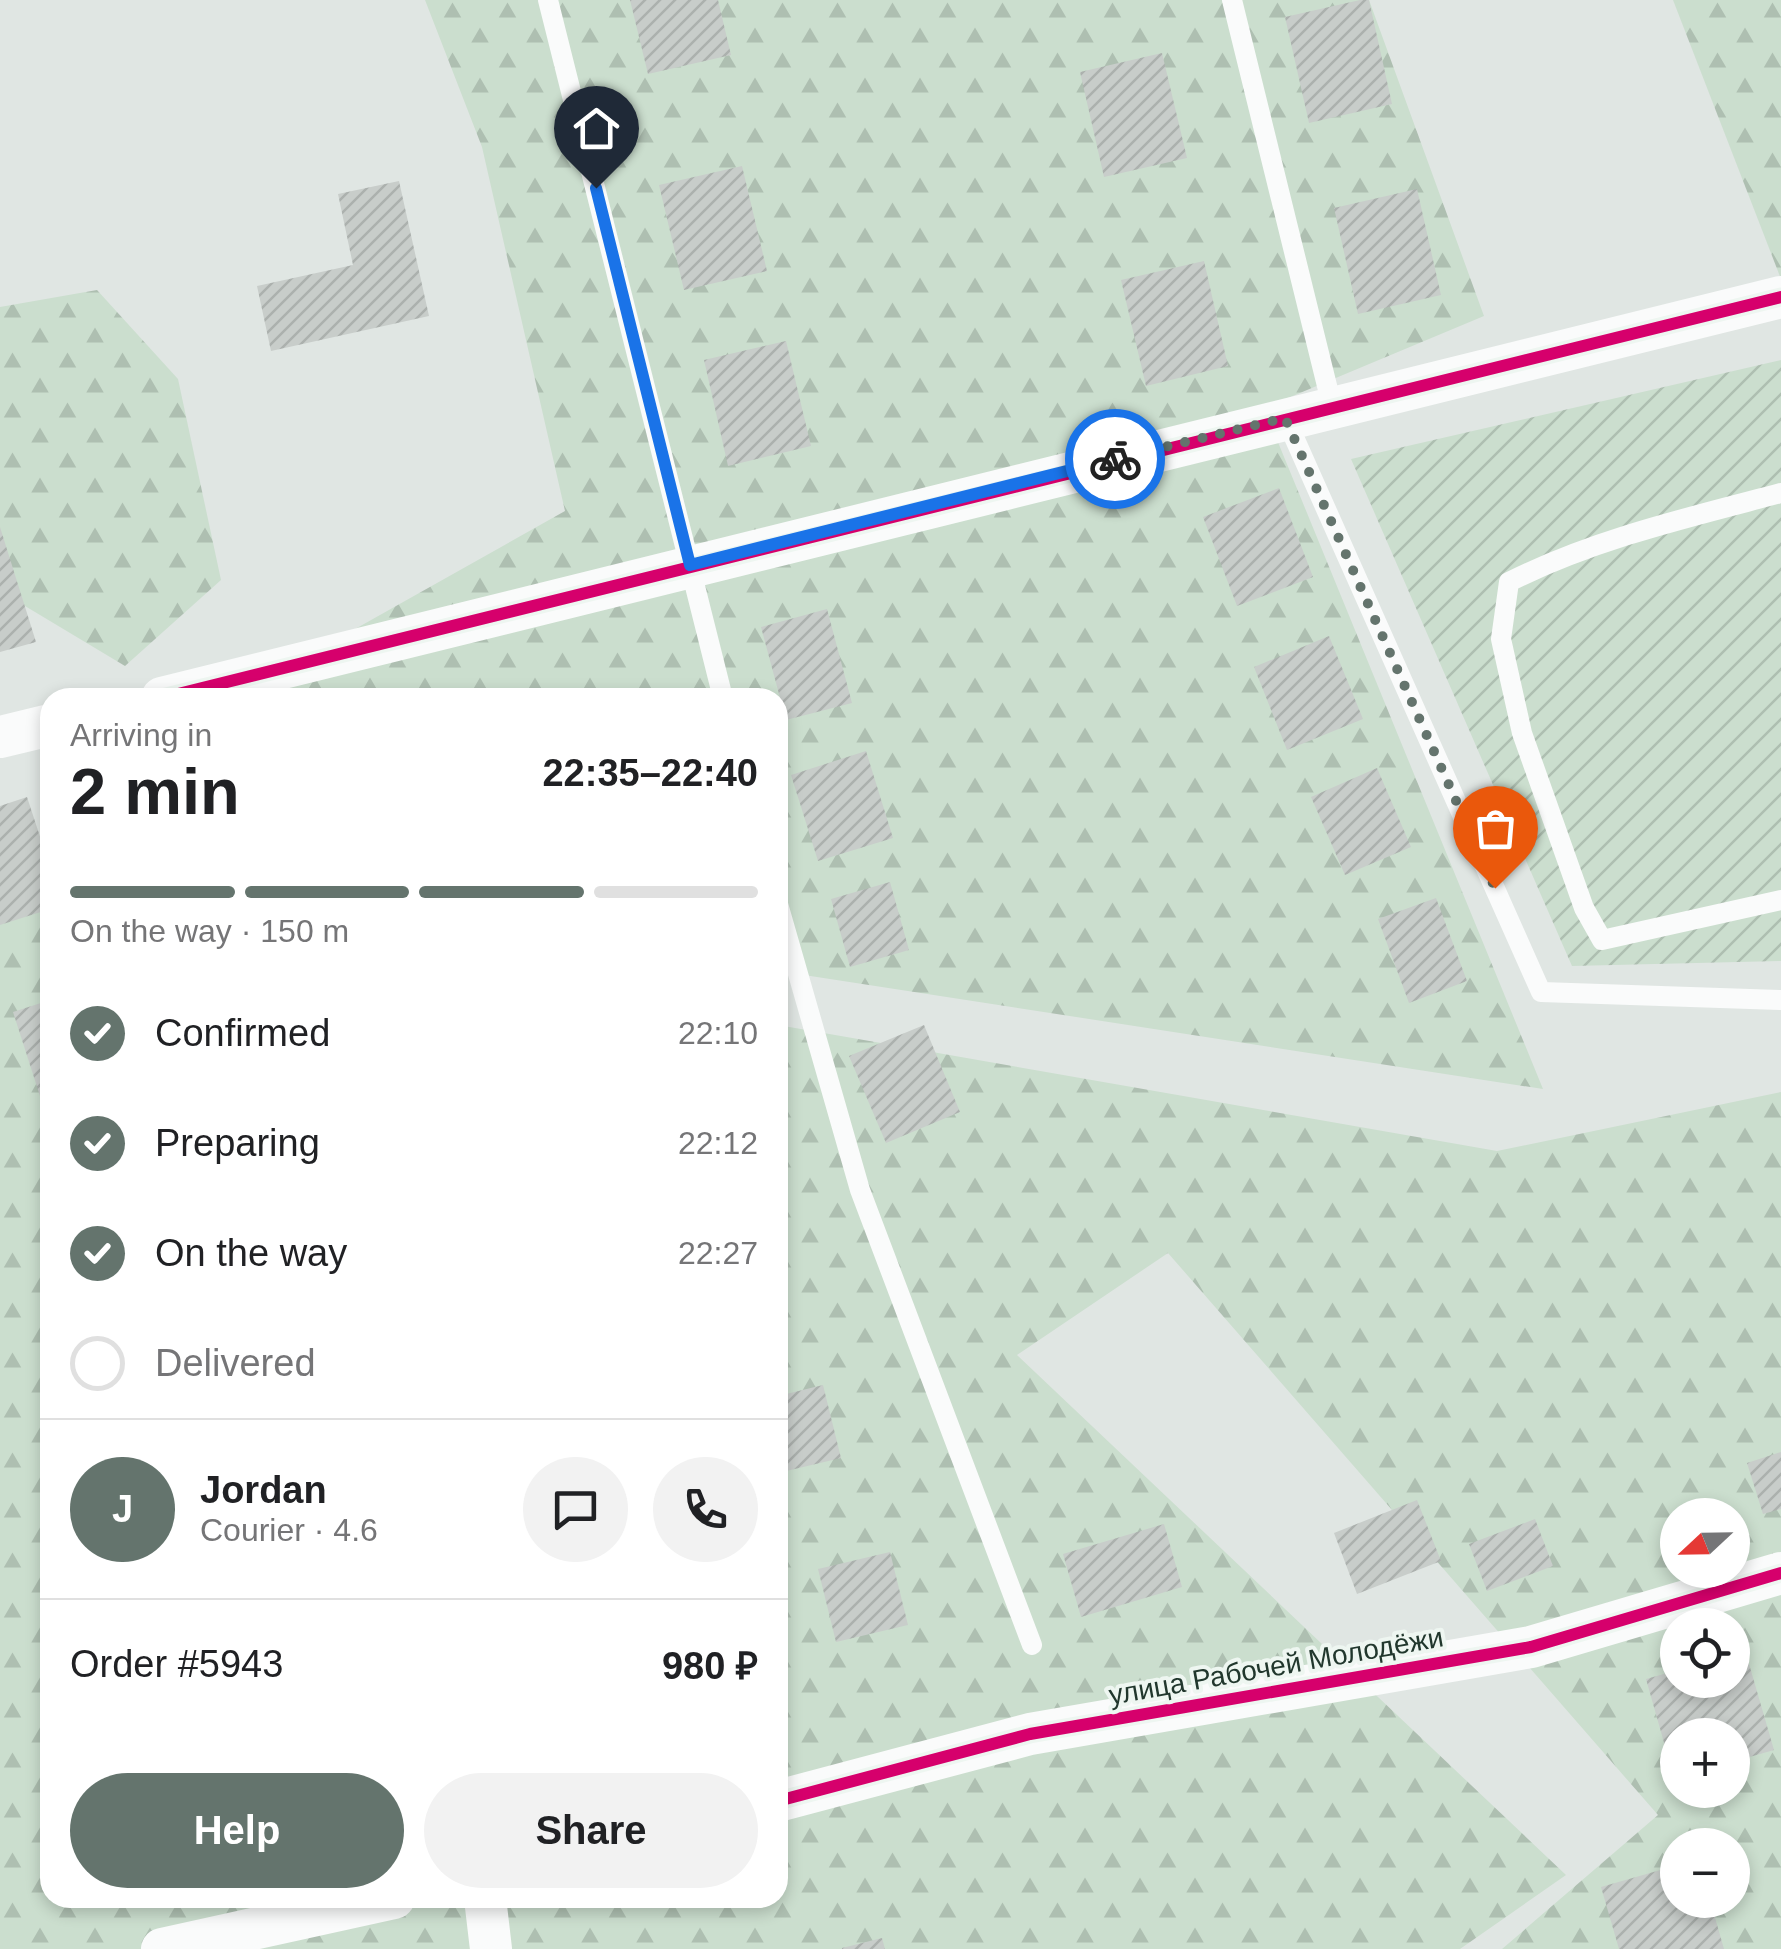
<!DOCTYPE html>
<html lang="en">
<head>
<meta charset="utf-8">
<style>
  body { margin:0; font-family:Helvetica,sans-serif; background:#f2f2f2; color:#202124; height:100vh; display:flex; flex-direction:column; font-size:38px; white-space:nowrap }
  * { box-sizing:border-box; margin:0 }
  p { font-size:32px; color:#757577 }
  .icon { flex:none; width:55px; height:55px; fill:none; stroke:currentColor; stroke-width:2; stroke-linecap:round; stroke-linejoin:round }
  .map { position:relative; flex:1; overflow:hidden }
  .panel { position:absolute; left:40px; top:688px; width:748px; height:1220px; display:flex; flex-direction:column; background:#fff; border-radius:30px; box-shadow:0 5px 15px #0003 }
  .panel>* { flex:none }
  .needle { width:65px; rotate:248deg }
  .buttons { position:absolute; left:1660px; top:1498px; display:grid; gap:20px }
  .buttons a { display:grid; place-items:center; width:90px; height:90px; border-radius:50%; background:#fff; box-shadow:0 5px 15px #0003; font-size:50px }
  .pin { position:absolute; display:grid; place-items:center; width:85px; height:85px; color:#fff; margin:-102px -42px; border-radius:50% 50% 50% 0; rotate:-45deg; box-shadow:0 0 10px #0007 }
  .pin .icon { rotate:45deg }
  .courier { position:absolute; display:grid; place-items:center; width:100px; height:100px; margin:-50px; border:8px solid #1a73e8; border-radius:50%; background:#fff; color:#222; box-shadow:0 2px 12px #0007 }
  .headline em { font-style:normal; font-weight:600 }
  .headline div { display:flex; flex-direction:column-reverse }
  .headline { display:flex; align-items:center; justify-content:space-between; height:170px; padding:0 30px }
  h1 { font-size:65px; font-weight:600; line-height:75px }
  .bar { display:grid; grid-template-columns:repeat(4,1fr); gap:15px 10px; align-content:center; height:120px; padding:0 30px }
  .bar i { height:12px; border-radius:8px; background:#e0e0e0 }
  .bar .active { background:#64746d }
  .bar p { grid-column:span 4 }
  .line { display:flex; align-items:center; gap:25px; padding:0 30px; border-top:2px solid #e0e0e0 }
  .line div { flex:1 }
  .round { display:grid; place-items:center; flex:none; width:105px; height:105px; border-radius:52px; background:#f2f2f2 }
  ol { padding:0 30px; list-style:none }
  li { display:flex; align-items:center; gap:30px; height:110px }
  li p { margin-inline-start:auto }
  li .icon { padding:10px; border-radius:50%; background:#64746d; color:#fff; stroke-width:4 }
  li:last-child { color:#757577 }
  li i { width:55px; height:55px; border:5px solid #e0e0e0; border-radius:50% }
  .cta { display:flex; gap:20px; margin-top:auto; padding:20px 30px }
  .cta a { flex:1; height:115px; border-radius:60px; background:#64746d; color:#fff; font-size:40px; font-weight:600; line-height:115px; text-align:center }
  .cta a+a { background:#f2f2f2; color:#202124 }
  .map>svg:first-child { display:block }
</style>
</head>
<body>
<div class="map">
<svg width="1781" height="1949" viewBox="0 0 1781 1949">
  <defs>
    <pattern id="forest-firs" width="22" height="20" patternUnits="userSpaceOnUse" patternTransform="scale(2.5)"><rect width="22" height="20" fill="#cbdece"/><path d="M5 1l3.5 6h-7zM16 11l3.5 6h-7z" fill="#aebfb1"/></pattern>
    <pattern id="garden-furrows" width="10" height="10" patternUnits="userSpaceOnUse" patternTransform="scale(2.5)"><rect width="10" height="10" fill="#cbdece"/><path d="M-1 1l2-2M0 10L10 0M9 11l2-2" fill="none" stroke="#aebfb1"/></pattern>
    <pattern id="building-hatch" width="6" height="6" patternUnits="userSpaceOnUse" patternTransform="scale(2.5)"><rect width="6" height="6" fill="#c8cdca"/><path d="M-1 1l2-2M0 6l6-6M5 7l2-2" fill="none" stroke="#acb1ae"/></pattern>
  </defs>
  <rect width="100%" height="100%" fill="#e0e6e3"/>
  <!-- forest -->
  <g fill="url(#forest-firs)" fill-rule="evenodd">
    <path d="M 425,0 L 1369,0 L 1484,316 L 1264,408 L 1543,1089 L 778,971 L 778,698 L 232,698 L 565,511 L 482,147 Z"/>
    <path d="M 1673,0 L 1781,0 L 1781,279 Z"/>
    <path d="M 97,290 L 178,379 L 221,580 L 125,666 L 10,597 L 0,587 L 0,307 Z"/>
    <path d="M 0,890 L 50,899 L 50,1898 L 778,1898 L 778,1025 L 1497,1151 L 1781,1092 L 1781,1949 L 1502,1949 L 1658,1815 L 1168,1253 L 1017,1355 L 1566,1875 L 1460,1949 L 0,1949 ZM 1678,1515 L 1732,1515 L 1732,1570 L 1678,1570 ZM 1678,1625 L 1732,1625 L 1732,1680 L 1678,1680 ZM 1678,1735 L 1732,1735 L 1732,1790 L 1678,1790 ZM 1678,1845 L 1732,1845 L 1732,1900 L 1678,1900 Z"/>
  </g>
  <!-- garden -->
  <path fill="url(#garden-furrows)" d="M 1781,360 L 1781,961 L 1572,966 L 1351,459 Z"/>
  <!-- building -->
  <g fill="url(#building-hatch)">
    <path d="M 630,0 L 718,0 L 731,55 L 648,74 Z"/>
    <path d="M 1360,0 L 1369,0 L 1392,104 L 1309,123 L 1285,17 Z"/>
    <path d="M 1162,53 L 1187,158 L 1104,177 L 1080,72 Z"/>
    <path d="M 742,166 L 767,271 L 684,290 L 659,185 Z"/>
    <path d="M 399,181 L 429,316 L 271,351 L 257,286 L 353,265 L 338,194 Z"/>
    <path d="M 1417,189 L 1441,295 L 1358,314 L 1334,208 Z"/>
    <path d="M 1204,261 L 1228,366 L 1146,386 L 1121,280 Z"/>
    <path d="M 786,341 L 811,446 L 728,466 L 704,360 Z"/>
    <path d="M 1279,488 L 1313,577 L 1237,606 L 1203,517 Z"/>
    <path d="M 0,527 L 36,642 L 0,652 Z"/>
    <path d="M 827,609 L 852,703 L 786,720 L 761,627 Z"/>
    <path d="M 1329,636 L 1363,719 L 1287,750 L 1254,667 Z"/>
    <path d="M 866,751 L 893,838 L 818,861 L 791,775 Z"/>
    <path d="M 1377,768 L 1411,847 L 1345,875 L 1311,797 Z"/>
    <path d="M 27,797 L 50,867 L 50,909 L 0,925 L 0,806 Z"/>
    <path d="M 890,882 L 909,950 L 850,967 L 831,899 Z"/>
    <path d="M 1436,898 L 1467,981 L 1409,1003 L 1378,919 Z"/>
    <path d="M 50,1000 L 50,1124 L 49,1124 L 13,1012 Z"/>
    <path d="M 924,1025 L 960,1112 L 886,1143 L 849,1056 Z"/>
    <path d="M 823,1385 L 841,1458 L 778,1473 L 778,1396 Z"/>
    <path d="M 1781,1452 L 1781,1509 L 1763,1514 L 1747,1463 Z"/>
    <path d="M 1417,1500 L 1441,1561 L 1357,1594 L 1334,1533 Z"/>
    <path d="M 1535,1519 L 1553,1566 L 1487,1591 L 1469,1544 Z"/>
    <path d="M 1164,1524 L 1182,1587 L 1081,1617 L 1063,1554 Z"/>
    <path d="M 890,1552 L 908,1625 L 836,1642 L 818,1569 Z"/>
    <path d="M 1745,1650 L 1774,1750 L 1732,1762 L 1732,1735 L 1678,1735 L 1676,1785 L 1646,1679 L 1678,1670 L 1678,1680 L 1732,1680 L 1732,1654 Z"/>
    <path d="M 1678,1865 L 1678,1900 L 1710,1900 L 1724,1949 L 1619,1949 L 1601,1887 Z"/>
    <path d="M 882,1938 L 885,1949 L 842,1949 L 842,1948 Z"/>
  </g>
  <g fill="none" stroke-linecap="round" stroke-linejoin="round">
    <!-- service -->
    <g stroke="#fafbfb" stroke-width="20">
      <path d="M 548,0 L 723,698"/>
      <path d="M 1232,0 L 1332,406"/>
      <path d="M 1285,417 L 1541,992 L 1781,1000"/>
      <path d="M 1781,493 C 1690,517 1594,539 1509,582 L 1501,639 L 1522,733 L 1584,908 L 1602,940 L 1781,900"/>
      <path d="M 778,904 L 860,1190 L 1032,1645"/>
    </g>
    <!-- minor -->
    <g stroke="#fafbfb" stroke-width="42">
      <path d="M 162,698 L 1781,297"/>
      <path d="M 0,737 L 50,725"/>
      <path d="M 778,1801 L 1030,1734 L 1531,1647 L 1781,1573"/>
      <path d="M 485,1898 L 491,1949"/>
      <path d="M 162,1949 L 394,1898"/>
    </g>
    <defs>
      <g id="cycleway">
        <path d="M 162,698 L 1781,297"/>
        <path d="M 778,1801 L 1030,1734 L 1531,1647 L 1781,1573"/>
      </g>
    </defs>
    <!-- cycleway casing -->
    <use href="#cycleway" stroke="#eef6f1" stroke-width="19"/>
    <!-- cycleway -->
    <use href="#cycleway" stroke="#d6006c" stroke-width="12"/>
  </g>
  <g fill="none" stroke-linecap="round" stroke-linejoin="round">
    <!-- done -->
    <path stroke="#64746d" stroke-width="10" stroke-dasharray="0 18" d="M 1115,459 L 1285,418 L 1495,888"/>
    <!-- route -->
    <path stroke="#1a73e8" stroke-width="12" d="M 596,188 L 690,565 L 1115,459"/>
  </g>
  <g text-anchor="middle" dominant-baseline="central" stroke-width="8" stroke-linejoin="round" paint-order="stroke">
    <!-- street labels -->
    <g font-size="28" fill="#21372d" stroke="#eef6f1">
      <text transform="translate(1276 1666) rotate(-10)">улица Рабочей Молодёжи</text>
    </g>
  </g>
</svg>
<div class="buttons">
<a><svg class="needle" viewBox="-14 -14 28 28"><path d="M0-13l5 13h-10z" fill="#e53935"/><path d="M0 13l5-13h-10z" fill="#757577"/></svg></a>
<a><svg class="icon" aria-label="locate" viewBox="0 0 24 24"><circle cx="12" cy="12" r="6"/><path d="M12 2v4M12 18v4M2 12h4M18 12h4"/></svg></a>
<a>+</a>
<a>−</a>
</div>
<div class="pin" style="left:1495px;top:888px;background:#ea580c"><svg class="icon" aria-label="bag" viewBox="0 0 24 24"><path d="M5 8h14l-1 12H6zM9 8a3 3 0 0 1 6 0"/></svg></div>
<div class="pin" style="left:596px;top:188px;background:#1f2937"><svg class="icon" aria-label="home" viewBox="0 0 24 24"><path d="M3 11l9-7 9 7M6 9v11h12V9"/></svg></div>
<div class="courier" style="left:1115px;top:459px"><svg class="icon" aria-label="bike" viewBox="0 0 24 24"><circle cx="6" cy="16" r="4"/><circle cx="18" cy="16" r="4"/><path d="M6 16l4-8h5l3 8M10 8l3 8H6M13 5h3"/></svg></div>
<section class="panel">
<div class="headline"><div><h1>2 min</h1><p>Arriving in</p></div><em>22:35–22:40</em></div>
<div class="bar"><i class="active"></i><i class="active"></i><i class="active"></i><i></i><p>On the way · 150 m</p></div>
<ol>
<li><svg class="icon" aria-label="check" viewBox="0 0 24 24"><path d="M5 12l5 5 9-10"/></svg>Confirmed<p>22:10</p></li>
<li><svg class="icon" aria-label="check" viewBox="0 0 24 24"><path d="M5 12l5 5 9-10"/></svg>Preparing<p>22:12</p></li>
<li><svg class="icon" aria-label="check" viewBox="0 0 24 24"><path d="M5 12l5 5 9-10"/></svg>On the way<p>22:27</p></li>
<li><i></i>Delivered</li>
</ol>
<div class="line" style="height:180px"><b class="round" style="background:#64746d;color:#fff">J</b><div><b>Jordan</b><p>Courier · 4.6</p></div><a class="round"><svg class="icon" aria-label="chat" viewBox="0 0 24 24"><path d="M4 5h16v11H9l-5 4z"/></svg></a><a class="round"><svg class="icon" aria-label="phone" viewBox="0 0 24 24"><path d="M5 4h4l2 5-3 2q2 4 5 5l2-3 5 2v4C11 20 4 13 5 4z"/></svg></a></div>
<div class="line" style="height:130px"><div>Order #5943</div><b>980 ₽</b></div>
<div class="cta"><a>Help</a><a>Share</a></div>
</section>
</div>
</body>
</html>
